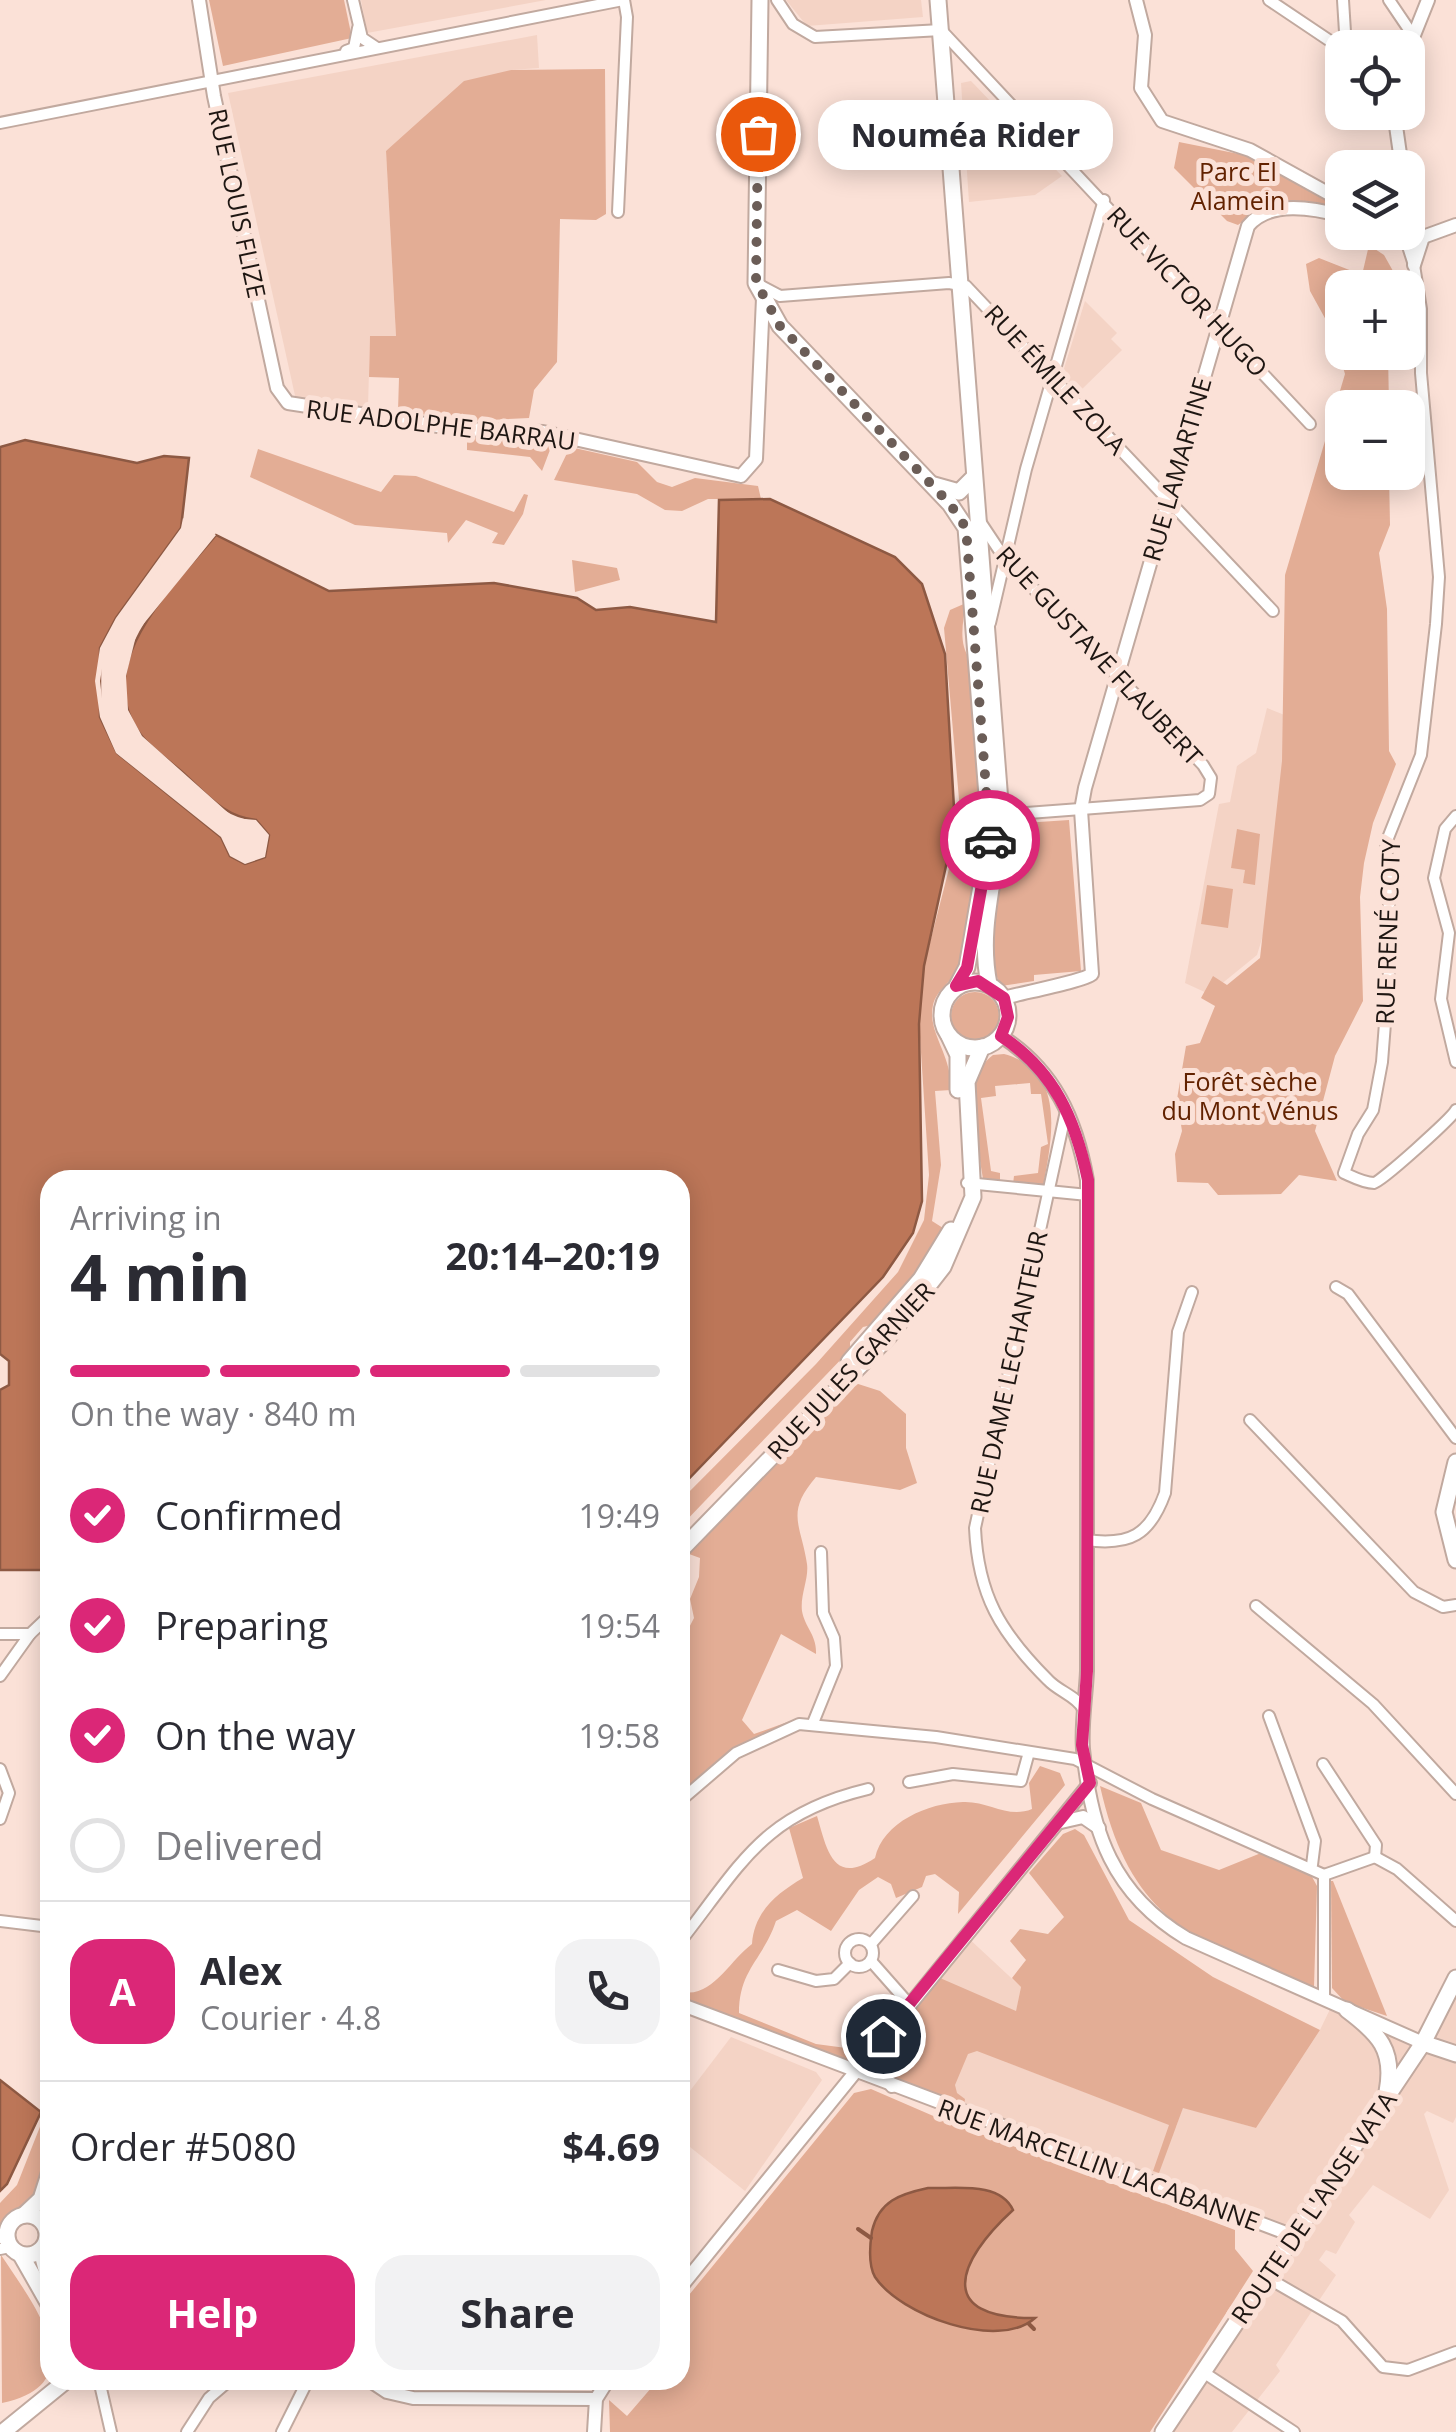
<!DOCTYPE html>
<html lang="en">
<head>
<meta charset="utf-8">
<style>
  body { margin:0; font-family:"Open Sans",sans-serif; background:#f2f2f3; color:#2b2b33; height:100vh; display:flex; flex-direction:column; font-size:38px; white-space:nowrap }
  * { box-sizing:border-box; margin:0 }
  p { font-size:32px; color:#7c7c81 }
  .icon { flex:none; width:55px; height:55px; fill:none; stroke:currentColor; stroke-width:2; stroke-linecap:round; stroke-linejoin:round }
  .map { position:relative; flex:1; overflow:hidden }
  .drawer { position:absolute; left:40px; top:1170px; width:650px; height:1220px; display:flex; flex-direction:column; background:#fff; border-radius:30px; box-shadow:0 5px 25px #0003 }
  .drawer>* { flex:none }
  .tools { position:absolute; left:1325px; top:30px; display:grid; gap:20px }
  .tools a { display:grid; place-items:center; width:100px; height:100px; border-radius:20px; background:#fff; box-shadow:0 5px 25px #0003; font-size:50px }
  .pin { position:absolute; display:grid; place-items:center; width:85px; height:85px; color:#fff; margin:-42px; border:5px solid #fff; border-radius:50%; box-shadow:0 2px 10px #0007 }
  .courier { position:absolute; display:grid; place-items:center; width:100px; height:100px; margin:-50px; border:8px solid #db2777; border-radius:50%; background:#fff; color:#222; box-shadow:0 2px 12px #0007 }
  .bubble { position:absolute; height:70px; border-radius:30px; background:#fff; box-shadow:0 5px 25px #0003; font-size:32px; font-weight:700; line-height:70px; text-align:center }
  .head em { font-style:normal; font-weight:700 }
  .head div { display:flex; flex-direction:column-reverse }
  .head { display:flex; align-items:center; justify-content:space-between; height:170px; padding:0 30px }
  h1 { font-size:65px; font-weight:700; line-height:75px }
  .bar { display:grid; grid-template-columns:repeat(4,1fr); gap:15px 10px; align-content:center; height:120px; padding:0 30px }
  .bar i { height:12px; border-radius:8px; background:#e1e1e2 }
  .bar .selected { background:#db2777 }
  .bar p { grid-column:span 4 }
  .line { display:flex; align-items:center; gap:25px; padding:0 30px; border-top:2px solid #e1e1e2 }
  .line div { flex:1 }
  .round { display:grid; place-items:center; flex:none; width:105px; height:105px; border-radius:30px; background:#f2f2f3 }
  ol { padding:0 30px; list-style:none }
  li { display:flex; align-items:center; gap:30px; height:110px }
  li p { margin-inline-start:auto }
  li .icon { padding:10px; border-radius:50%; background:#db2777; color:#fff; stroke-width:4 }
  li:last-child { color:#7c7c81 }
  li i { width:55px; height:55px; border:5px solid #e1e1e2; border-radius:50% }
  .action { display:flex; gap:20px; margin-top:auto; padding:20px 30px }
  .action a { flex:1; height:115px; border-radius:30px; background:#db2777; color:#fff; font-size:40px; font-weight:700; line-height:115px; text-align:center }
  .action a+a { background:#f2f2f3; color:#2b2b33 }
  .map>svg:first-child { display:block }
</style>
</head>
<body>
<div class="map">
<svg width="1456" height="2432" viewBox="0 0 1456 2432">
  <rect width="100%" height="100%" fill="#fbe1d7"/>
  <!-- built -->
  <g fill="#f4d3c5">
    <path d="M 361,0 L 546,0 L 367,33 Z"/>
    <path d="M 786,0 L 921,0 L 923,17 L 807,26 Z"/>
    <path d="M 537,35 L 539,68 L 511,70 L 386,151 L 396,336 L 370,336 L 368,407 L 296,400 L 228,93 Z"/>
    <path d="M 971,81 L 1062,176 L 1035,195 L 969,202 L 961,83 Z"/>
    <path d="M 1085,301 L 1117,333 L 1111,339 L 1122,350 L 1079,392 L 1062,375 Z"/>
    <path d="M 1267,708 L 1287,716 L 1272,906 L 1257,955 L 1209,994 L 1185,983 L 1219,804 L 1230,802 L 1237,766 L 1256,753 Z"/>
    <path d="M 965,1935 L 1021,1987 L 1006,2062 L 1176,2127 L 1183,2107 L 1256,2128 L 1320,2030 L 1333,2003 L 1423,2043 L 1456,1978 L 1456,2117 L 1453,2123 L 1427,2111 L 1424,2114 L 1449,2190 L 1430,2219 L 1373,2185 L 1349,2215 L 1355,2222 L 1336,2254 L 1326,2250 L 1319,2260 L 1336,2275 L 1276,2365 L 1280,2371 L 1232,2432 L 1163,2432 L 1293,2237 L 860,2076 Z"/>
    <path d="M 731,2037 L 816,2072 L 822,2080 L 745,2191 L 680,2139 L 680,2104 Z"/>
  </g>
  <!-- green -->
  <g fill="#e3ad95">
    <path d="M 209,0 L 344,0 L 352,38 L 223,66 Z"/>
    <path d="M 605,69 L 606,214 L 596,220 L 560,219 L 557,362 L 534,390 L 529,418 L 470,421 L 398,411 L 399,378 L 369,377 L 370,336 L 396,336 L 386,151 L 464,81 L 511,70 Z"/>
    <path d="M 1179,142 L 1254,157 L 1342,206 L 1342,212 C 1303,203 1271,197 1238,225 L 1227,221 L 1174,168 Z"/>
    <path d="M 1369,245 L 1384,255 L 1402,287 L 1342,288 L 1342,352 L 1388,353 L 1389,407 L 1342,408 L 1342,472 L 1389,473 L 1390,525 L 1379,553 L 1387,609 L 1389,751 L 1396,764 L 1373,823 L 1364,863 L 1360,897 L 1363,1001 L 1335,1056 L 1315,1131 L 1337,1181 L 1299,1175 L 1281,1194 L 1218,1195 L 1208,1183 L 1177,1182 L 1175,1154 L 1182,1131 L 1177,1099 L 1186,1046 L 1200,1043 L 1215,1006 L 1201,998 L 1213,976 L 1227,985 L 1260,958 L 1282,761 L 1285,575 L 1345,374 L 1332,331 L 1310,291 L 1306,264 L 1319,258 L 1362,275 Z"/>
    <path d="M 530,435 L 553,442 L 542,471 L 530,457 L 467,450 L 467,436 Z"/>
    <path d="M 570,447 L 637,462 L 657,482 L 672,487 L 695,478 L 758,486 L 761,499 L 708,499 L 682,511 L 665,510 L 637,494 L 554,480 Z"/>
    <path d="M 258,449 L 381,492 L 394,475 L 416,476 L 514,512 L 524,494 L 528,495 L 523,514 L 504,545 L 492,543 L 498,533 L 466,520 L 448,543 L 447,533 L 355,525 L 250,477 Z"/>
    <path d="M 572,560 L 617,568 L 620,580 L 575,592 Z"/>
    <path d="M 966,603 C 963,621 958,644 970,659 L 981,834 L 959,965 C 954,982 937,988 933,1005 C 927,1033 952,1054 951,1090 L 935,1091 L 941,1165 L 932,1221 L 943,1228 L 926,1262 L 872,1325 L 863,1327 L 850,1342 L 850,1350 L 680,1527 L 680,1501 L 816,1364 L 898,1272 L 924,1220 L 929,1175 L 919,1022 L 924,966 L 961,822 L 944,628 L 950,610 Z"/>
    <path d="M 1069,820 L 1081,971 L 1034,975 L 1034,981 L 1001,986 L 988,957 L 1007,824 Z"/>
    <path d="M 1237,829 L 1260,834 L 1255,885 L 1243,883 L 1245,870 L 1231,868 Z"/>
    <path d="M 1207,885 L 1233,889 L 1228,928 L 1201,924 Z"/>
    <circle cx="975" cy="1016" r="24"/>
    <path d="M 1004,1054 C 1067,1071 1052,1138 1043,1187 L 1013,1184 L 1014,1176 L 1038,1173 L 1041,1147 L 1048,1144 L 1041,1094 L 1031,1094 L 1030,1083 L 995,1086 L 996,1096 L 981,1098 L 991,1171 L 1000,1173 L 1000,1181 L 983,1179 C 978,1142 959,1080 993,1055 Z"/>
    <path d="M 852,1382 L 880,1391 L 906,1414 L 906,1448 L 917,1483 L 900,1490 L 816,1477 C 785,1513 801,1524 807,1564 C 809,1579 800,1595 802,1611 C 805,1628 817,1635 816,1654 L 781,1634 L 742,1720 L 754,1734 L 793,1720 L 736,1747 L 680,1794 L 680,1645 L 694,1618 L 690,1599 L 699,1577 L 700,1558 L 689,1554 L 692,1545 Z"/>
    <path d="M 1040,1766 L 1060,1773 L 1065,1785 L 958,1914 L 959,1892 L 935,1874 L 926,1876 L 922,1887 L 896,1898 L 891,1884 L 878,1877 L 859,1890 L 831,1931 L 797,1910 L 776,1921 C 763,1960 739,1969 739,2013 L 816,2044 L 846,2048 L 891,1997 L 897,2007 L 851,2061 L 680,1998 L 680,1991 C 710,2001 730,1960 752,1944 C 754,1912 777,1893 803,1878 L 789,1828 L 817,1816 C 827,1850 833,1886 875,1858 C 883,1822 928,1803 963,1802 C 989,1801 1008,1819 1032,1809 L 1029,1783 Z"/>
    <path d="M 1100,1786 L 1141,1803 L 1161,1850 L 1219,1870 L 1261,1853 L 1310,1873 L 1317,1886 L 1314,1987 C 1193,1943 1130,1920 1100,1786 Z"/>
    <path d="M 1075,1829 L 1084,1835 L 1129,1920 L 1213,1977 L 1320,2030 L 1256,2128 L 1183,2108 L 1159,2173 L 1153,2171 L 1169,2125 L 977,2051 L 968,2054 L 955,2085 L 957,2093 L 965,2099 L 964,2106 L 895,2080 L 881,2069 L 886,2045 L 940,1978 L 1016,2011 L 1021,1987 L 1012,1978 L 1026,1960 L 1010,1941 L 1020,1929 L 1048,1934 L 1064,1917 L 1029,1873 L 1063,1834 Z"/>
    <path d="M 1331,1881 L 1333,1881 L 1387,2016 L 1345,2002 L 1332,1988 Z"/>
    <path d="M 871,2089 L 938,2118 L 952,2117 L 953,2124 L 962,2120 L 973,2125 L 973,2131 L 1235,2230 L 1235,2249 L 1253,2271 L 1150,2432 L 610,2432 L 609,2400 L 627,2416 L 658,2380 L 680,2380 L 680,2306 L 854,2093 Z"/>
    <path d="M 42,2104 L 50,2106 L 47,2169 L 38,2198 L 7,2217 L 0,2227 L 0,2203 L 17,2185 L 45,2114 Z"/>
    <path d="M 1,2255 C 32,2302 97,2383 2,2403 Z"/>
  </g>
  <!-- water -->
  <g fill="#bc7658" stroke="#8d5943" stroke-width="2.5">
    <path d="M 25,440 L 137,463 L 164,456 L 189,458 L 181,528 L 116,618 L 100,648 L 100,717 L 117,753 L 221,837 L 230,856 L 245,864 L 265,857 L 269,835 L 256,820 C 223,817 206,793 181,771 C 168,760 151,748 141,735 C 88,664 174,586 216,535 L 329,591 L 494,583 L 577,598 L 596,610 L 630,607 L 716,622 L 719,500 L 770,499 L 895,557 L 922,584 L 945,654 L 955,825 L 924,966 L 919,1024 L 922,1201 L 913,1233 L 883,1277 L 680,1488 L 680,1180 L 50,1180 L 50,1570 L 0,1570 L 0,1390 L 9,1385 L 9,1361 L 0,1354 L 0,447 Z"/>
    <path d="M 0,2080 L 41,2112 L 7,2184 L 0,2191 Z"/>
    <path d="M 928,2188 C 955,2189 1000,2181 1013,2210 C 957,2261 934,2319 1035,2318 C 998,2351 900,2315 875,2277 C 868,2265 870,2244 872,2231 C 879,2201 900,2194 928,2188 Z"/>
  </g>
  <!-- pier -->
  <path fill="#fbe1d7" d="M 183,518 L 187,521 L 185,531 L 120,621 L 105,650 L 100,681 L 104,716 L 120,750 L 224,833 L 234,853 L 245,858 L 261,853 L 264,836 L 254,825 L 230,822 L 138,739 L 123,711 L 121,675 L 132,629 L 212,533 L 216,535 L 137,632 L 126,676 L 128,710 L 142,736 L 234,818 L 256,820 L 269,835 L 265,857 L 245,864 L 230,856 L 221,837 L 116,753 L 100,717 L 95,681 L 100,648 L 116,618 L 181,528 Z"/>
  <g fill="none" stroke-linecap="round" stroke-linejoin="round">
    <!-- stream -->
    <g stroke="#8d5943" stroke-width="4">
      <path d="M 858,2229 L 871,2238"/>
      <path d="M 1029,2324 L 1034,2329"/>
    </g>
    <defs>
      <g id="minor">
        <path d="M 353,0 L 362,38 L 377,48"/>
        <path d="M 777,0 L 793,24 L 815,37 L 941,30 L 1310,424"/>
        <path d="M 1269,0 L 1342,49"/>
        <path d="M 1343,0 L 1346,48"/>
        <path d="M 1389,0 L 1412,34"/>
        <path d="M 346,51 L 354,48 L 358,28"/>
        <path d="M 1380,112 L 1394,121"/>
        <path d="M 0,123 L 623,0"/>
        <path d="M 618,212 L 627,17 L 624,0"/>
        <path d="M 1405,237 L 1414,265 L 1421,309 L 1421,373 L 1439,577 L 1436,624 L 1421,755 L 1386,843 L 1391,946 L 1382,1062 L 1373,1110 L 1358,1134 L 1344,1173 C 1353,1177 1364,1183 1374,1183 C 1381,1182 1452,1118 1456,1110"/>
        <path d="M 761,286 L 780,296 L 949,283 L 966,286 L 1273,611"/>
        <path d="M 979,520 L 1005,559 L 1203,765 L 1211,778 L 1209,794 L 1200,800 L 1001,815"/>
        <path d="M 990,623 L 1026,469 L 1104,200"/>
        <path d="M 1456,816 L 1445,829 L 1434,878 L 1449,933 L 1441,999 L 1456,1062"/>
        <path d="M 1066,1111 L 975,1528 C 978,1595 1000,1632 1048,1680 C 1058,1691 1078,1697 1083,1709"/>
        <path d="M 967,1183 L 1088,1195"/>
        <path d="M 1336,1287 L 1348,1294 L 1456,1438"/>
        <path d="M 1250,1420 L 1414,1592 L 1443,1607 L 1456,1605"/>
        <path d="M 1086,1540 C 1130,1546 1150,1535 1165,1493 L 1178,1332 L 1192,1292"/>
        <path d="M 1256,1606 L 1373,1704 L 1456,1794"/>
        <path d="M 0,1634 L 30,1634 L 50,1615"/>
        <path d="M 0,1676 L 30,1634"/>
        <path d="M 1269,1716 L 1315,1841 L 1312,1865"/>
        <path d="M 813,1723 L 836,1666 L 834,1638 L 823,1613 L 821,1552"/>
        <path d="M 1323,1764 L 1376,1845 L 1375,1857"/>
        <path d="M 0,1769 L 9,1793 L 0,1819"/>
        <path d="M 909,1782 L 953,1774 L 1021,1781 L 1029,1752"/>
        <path d="M 680,1801 L 736,1753 L 799,1724 L 936,1737 L 1075,1759 L 1152,1799 L 1324,1875 L 1324,1999"/>
        <path d="M 1324,1875 L 1375,1857 L 1397,1869 L 1456,1921"/>
        <path d="M 0,1921 L 50,1927"/>
        <circle cx="859" cy="1953" r="14"/>
        <path d="M 680,1942 C 742,1863 763,1814 868,1789"/>
        <path d="M 871,1944 L 913,1896"/>
        <path d="M 871,1961 L 909,2004"/>
        <path d="M 778,1970 L 816,1981 L 834,1979 L 850,1963"/>
        <path d="M 0,2238 L 7,2233"/>
        <path d="M 0,2249 L 10,2247"/>
        <path d="M 1266,2277 L 1342,2321 L 1383,2367 L 1408,2370 L 1456,2352"/>
        <path d="M 1203,2372 L 1294,2432"/>
        <path d="M 99,2380 L 111,2432"/>
        <path d="M 187,2432 L 209,2398 L 230,2380"/>
        <path d="M 282,2432 L 308,2380"/>
      </g>
      <g id="tertiary">
        <path d="M 199,0 L 214,96 L 277,388 L 288,403 L 458,429 L 543,432 L 741,476 L 756,459 L 763,298"/>
        <path d="M 1136,0 L 1145,35 L 1141,88 L 1162,121 L 1250,150 L 1342,201"/>
        <path d="M 1408,50 L 1428,0"/>
        <path d="M 1394,112 L 1402,168"/>
        <path d="M 1408,211 L 1408,221"/>
        <path d="M 1389,232 L 1398,240 L 1407,232 L 1423,237 L 1456,225"/>
        <path d="M 1414,265 L 1423,237"/>
        <path d="M 1004,998 C 1021,993 1084,981 1092,974 L 1081,810 L 1085,788 L 1248,226 C 1269,200 1314,208 1342,216"/>
        <path d="M 1001,1036 C 1054,1070 1076,1118 1087,1180 L 1087,1671 C 1086,1696 1081,1724 1083,1749 C 1091,1832 1113,1894 1186,1938 L 1423,2043"/>
        <path d="M 1061,1822 L 1083,1817 L 1099,1828"/>
        <path d="M 680,2004 L 1294,2236"/>
        <path d="M 881,2042 L 878,2066 L 892,2086"/>
        <path d="M 680,2288 L 1090,1783"/>
        <path d="M 369,2380 L 387,2392 L 413,2398 L 596,2399"/>
        <path d="M 594,2432 L 596,2399 L 608,2380"/>
      </g>
      <path id="secondary" d="M 1423,2043 L 1456,2054"/>
      <g id="primary">
        <path d="M 760,0 L 756,283 L 780,326 L 950,504 L 966,528 L 990,834 L 967,967 L 957,986"/>
        <path d="M 938,0 L 1001,815 C 998,873 977,925 989,984"/>
        <path d="M 934,485 L 959,492 L 973,478"/>
        <circle cx="975" cy="1015" r="33"/>
        <path d="M 949,1036 L 958,1055 L 958,1090"/>
        <path d="M 849,1362 L 921,1279 L 951,1230"/>
        <path d="M 1456,1462 L 1444,1512 L 1456,1560"/>
        <path d="M 680,1551 L 889,1336 L 943,1267 L 973,1197 L 967,1082 L 982,1047"/>
        <path d="M 1347,2010 C 1379,2034 1395,2050 1387,2092"/>
        <circle cx="27" cy="2235" r="20"/>
        <path d="M 24,2215 L 41,2199 L 50,2171"/>
        <path d="M 41,2250 L 50,2284"/>
        <path d="M 21,2255 L 50,2306"/>
        <path d="M 3,2432 L 67,2380"/>
        <path d="M 1163,2432 L 1423,2043 L 1456,1978"/>
      </g>
    </defs>
    <!-- minor casing -->
    <use href="#minor" stroke="#c1a99f" stroke-width="14"/>
    <!-- tertiary casing -->
    <use href="#tertiary" stroke="#c1a99f" stroke-width="16"/>
    <!-- secondary casing -->
    <use href="#secondary" stroke="#c1a99f" stroke-width="19"/>
    <!-- primary casing -->
    <use href="#primary" stroke="#c1a99f" stroke-width="19"/>
    <!-- minor -->
    <use href="#minor" stroke="#fff" stroke-width="10"/>
    <!-- tertiary -->
    <use href="#tertiary" stroke="#fff" stroke-width="12"/>
    <!-- secondary -->
    <use href="#secondary" stroke="#fff" stroke-width="15"/>
    <!-- primary -->
    <use href="#primary" stroke="#fff" stroke-width="15"/>
  </g>
  <g fill="none" stroke-linecap="round" stroke-linejoin="round">
    <!-- done -->
    <path stroke="#6b5d57" stroke-width="10" stroke-dasharray="0 18" d="M 758,134 L 756,282 L 780,326 L 950,504 L 966,528 L 990,840"/>
    <!-- route -->
    <path stroke="#db2777" stroke-width="12" d="M 883,2036 L 1090,1783 L 1082,1745 L 1087,1671 L 1088,1180 C 1075,1118 1054,1071 1001,1036 L 1008,1017 L 1004,998 L 978,981 L 956,986 L 967,968 L 990,840"/>
  </g>
  <g text-anchor="middle" dominant-baseline="central" stroke-width="10" stroke-linejoin="round" paint-order="stroke">
    <!-- park labels -->
    <g font-size="25" fill="#622200" stroke="#fbe1d7">
      <text x="1238" y="171">Parc El<tspan x="1238" dy="29">Alamein</tspan></text>
      <text x="1250" y="1081">Forêt sèche<tspan x="1250" dy="29">du Mont Vénus</tspan></text>
    </g>
    <!-- street labels -->
    <g font-size="25" fill="#1e1612" stroke="#fbe1d7">
      <text transform="translate(238 203) rotate(78)">RUE LOUIS FLIZE</text>
      <text transform="translate(1188 291) rotate(47)">RUE VICTOR HUGO</text>
      <text transform="translate(1056 379) rotate(47)">RUE ÉMILE ZOLA</text>
      <text transform="translate(441 424) rotate(7)">RUE ADOLPHE BARRAU</text>
      <text transform="translate(1176 469) rotate(-74)">RUE LAMARTINE</text>
      <text transform="translate(1100 655) rotate(47)">RUE GUSTAVE FLAUBERT</text>
      <text transform="translate(1387 932) rotate(-88)">RUE RENÉ COTY</text>
      <text transform="translate(850 1370) rotate(-47)">RUE JULES GARNIER</text>
      <text transform="translate(1008 1372) rotate(-78)">RUE DAME LECHANTEUR</text>
      <text transform="translate(1099 2164) rotate(20)">RUE MARCELLIN LACABANNE</text>
      <text transform="translate(1313 2207) rotate(-56)">ROUTE DE L'ANSE VATA</text>
    </g>
  </g>
</svg>
<div class="tools">
<a><svg class="icon" aria-label="locate" viewBox="0 0 24 24"><circle cx="12" cy="12" r="6"/><path d="M12 2v4M12 18v4M2 12h4M18 12h4"/></svg></a>
<a><svg class="icon" aria-label="layers" viewBox="0 0 24 24"><path d="M12 4l9 5-9 5-9-5zM3 14l9 5 9-5"/></svg></a>
<a>+</a>
<a>−</a>
</div>
<div class="pin" style="left:758px;top:134px;background:#ea580c"><svg class="icon" aria-label="bag" viewBox="0 0 24 24"><path d="M5 8h14l-1 12H6zM9 8a3 3 0 0 1 6 0"/></svg></div>
<div class="pin" style="left:883px;top:2036px;background:#1f2937"><svg class="icon" aria-label="home" viewBox="0 0 24 24"><path d="M3 11l9-7 9 7M6 9v11h12V9"/></svg></div>
<div class="courier" style="left:990px;top:840px"><svg class="icon" aria-label="car" viewBox="0 0 24 24"><path d="M5 17H2v-5l4-1 3-4h7l3 4 3 1v5h-3M9 17h6M6 11h13"/><circle cx="7" cy="17" r="2"/><circle cx="17" cy="17" r="2"/></svg></div>
<div class="bubble" style="left:818px;top:100px;width:295px">Nouméa Rider</div>
<section class="drawer">
<div class="head"><div><h1>4 min</h1><p>Arriving in</p></div><em>20:14–20:19</em></div>
<div class="bar"><i class="selected"></i><i class="selected"></i><i class="selected"></i><i></i><p>On the way · 840 m</p></div>
<ol>
<li><svg class="icon" aria-label="check" viewBox="0 0 24 24"><path d="M5 12l5 5 9-10"/></svg>Confirmed<p>19:49</p></li>
<li><svg class="icon" aria-label="check" viewBox="0 0 24 24"><path d="M5 12l5 5 9-10"/></svg>Preparing<p>19:54</p></li>
<li><svg class="icon" aria-label="check" viewBox="0 0 24 24"><path d="M5 12l5 5 9-10"/></svg>On the way<p>19:58</p></li>
<li><i></i>Delivered</li>
</ol>
<div class="line" style="height:180px"><b class="round" style="background:#db2777;color:#fff">A</b><div><b>Alex</b><p>Courier · 4.8</p></div><a class="round"><svg class="icon" aria-label="phone" viewBox="0 0 24 24"><path d="M5 4h4l2 5-3 2q2 4 5 5l2-3 5 2v4C11 20 4 13 5 4z"/></svg></a></div>
<div class="line" style="height:130px"><div>Order #5080</div><b>$4.69</b></div>
<div class="action"><a>Help</a><a>Share</a></div>
</section>
</div>
</body>
</html>
